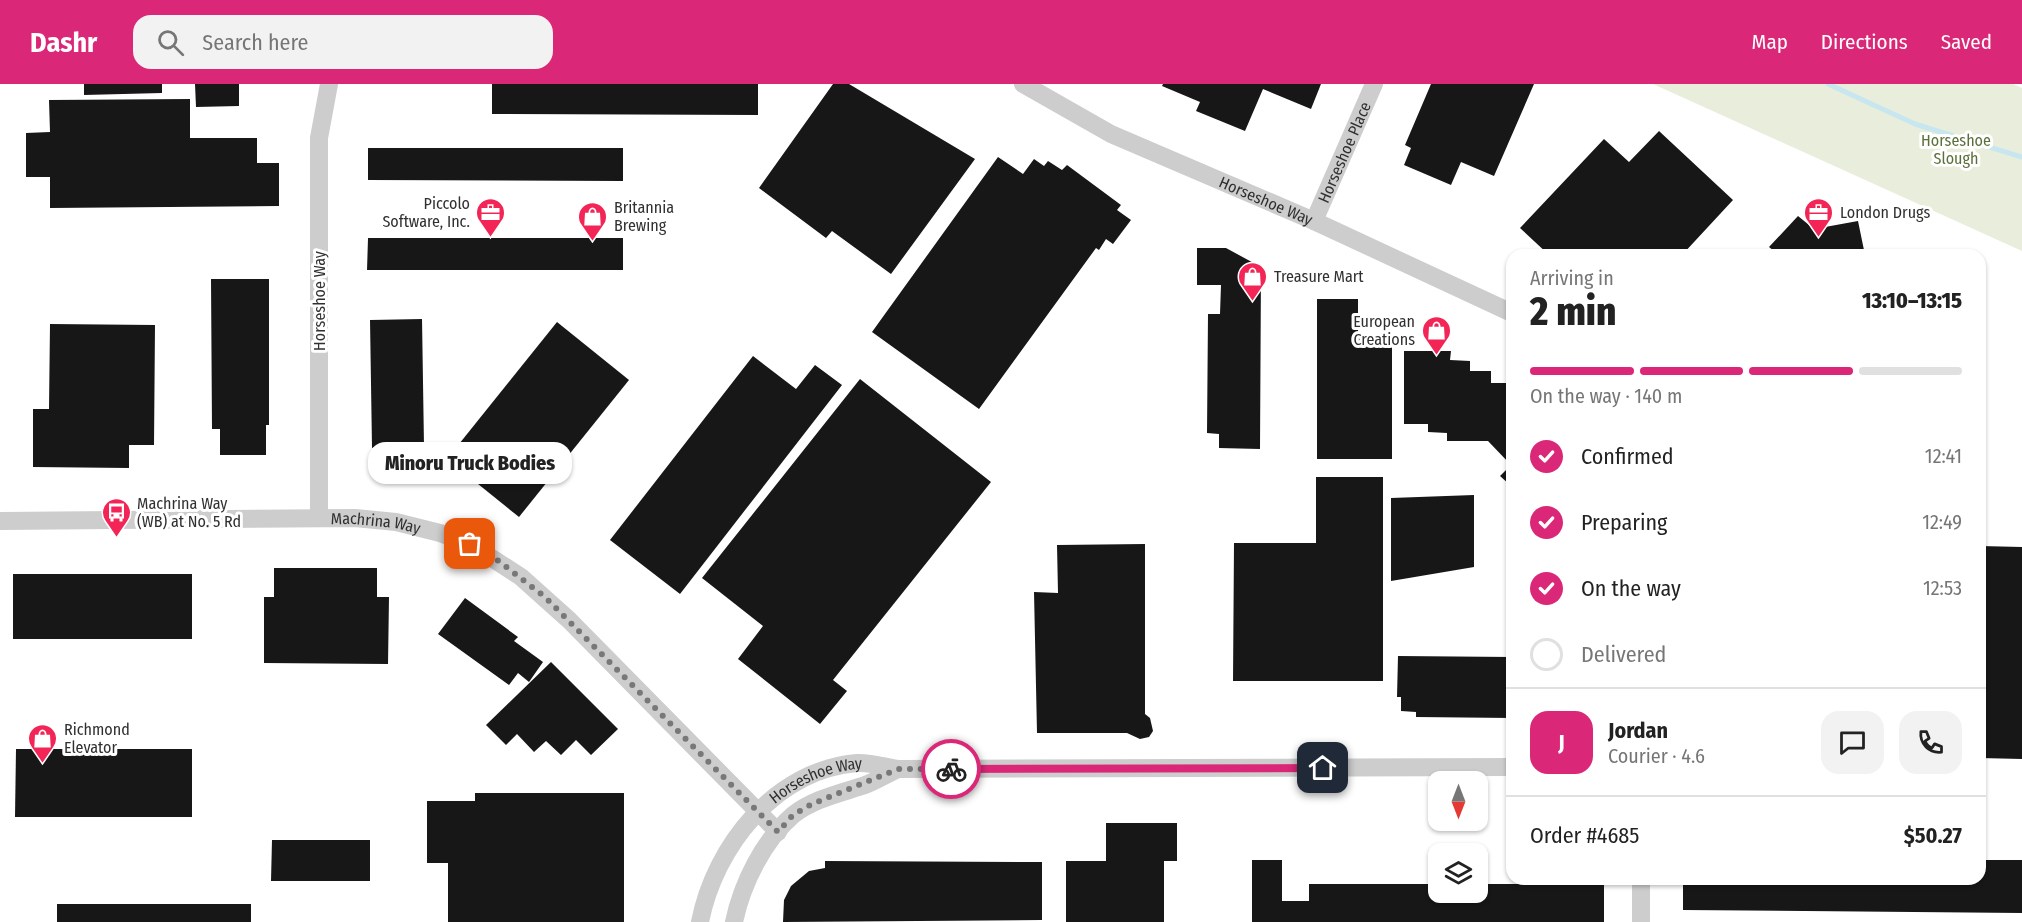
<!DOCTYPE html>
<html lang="en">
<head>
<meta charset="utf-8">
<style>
  body { margin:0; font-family:"Fira Sans Condensed",sans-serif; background:#f2f2f2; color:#222; height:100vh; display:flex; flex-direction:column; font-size:22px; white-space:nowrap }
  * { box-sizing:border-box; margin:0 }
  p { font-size:20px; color:#767676 }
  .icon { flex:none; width:33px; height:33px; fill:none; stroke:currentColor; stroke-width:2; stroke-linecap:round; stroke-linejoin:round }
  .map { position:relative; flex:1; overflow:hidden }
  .sheet { position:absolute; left:1506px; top:165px; width:480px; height:636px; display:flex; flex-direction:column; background:#fff; border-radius:18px; box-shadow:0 2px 4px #0004 }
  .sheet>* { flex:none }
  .needle { width:39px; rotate:180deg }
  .fabs { position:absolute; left:1428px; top:687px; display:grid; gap:12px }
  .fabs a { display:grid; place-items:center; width:60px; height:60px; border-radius:12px; background:#fff; box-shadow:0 2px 4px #0004; font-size:30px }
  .pin { position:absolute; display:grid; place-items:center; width:51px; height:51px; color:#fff; margin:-26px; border-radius:12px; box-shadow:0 3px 9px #0006 }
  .courier { position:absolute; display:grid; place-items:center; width:60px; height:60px; margin:-30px; border:4px solid #db2777; border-radius:50%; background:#fff; color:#222; box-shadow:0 2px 8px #0007 }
  .bubble { position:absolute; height:42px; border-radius:18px; background:#fff; box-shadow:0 2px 4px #0004; font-size:20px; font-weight:800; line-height:42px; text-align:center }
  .headline em { font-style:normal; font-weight:800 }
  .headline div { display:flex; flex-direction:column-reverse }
  .headline { display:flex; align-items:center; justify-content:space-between; height:102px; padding:0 24px }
  h1 { font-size:39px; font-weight:800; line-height:45px }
  .bar { display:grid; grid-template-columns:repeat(4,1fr); gap:9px 6px; align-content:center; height:72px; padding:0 24px }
  .bar i { height:8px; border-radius:4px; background:#e0e0e0 }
  .bar .active { background:#db2777 }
  .bar p { grid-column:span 4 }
  .line { display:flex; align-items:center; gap:15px; padding:0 24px; border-top:2px solid #e0e0e0 }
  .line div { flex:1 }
  .round { display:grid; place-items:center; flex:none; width:63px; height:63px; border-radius:18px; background:#f2f2f2 }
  ol { padding:0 24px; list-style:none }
  li { display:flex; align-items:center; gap:18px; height:66px }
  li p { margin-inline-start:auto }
  li .icon { padding:6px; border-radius:50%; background:#db2777; color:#fff; stroke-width:4 }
  li:last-child { color:#767676 }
  li i { width:33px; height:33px; border:3px solid #e0e0e0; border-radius:50% }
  header { display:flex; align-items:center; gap:36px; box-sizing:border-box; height:84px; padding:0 30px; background:#db2777; color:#fff }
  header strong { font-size:28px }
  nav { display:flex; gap:33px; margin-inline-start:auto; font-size:21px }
  .search { width:420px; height:54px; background:#f2f2f2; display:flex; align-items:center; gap:15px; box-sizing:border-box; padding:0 21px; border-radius:18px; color:#767676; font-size:22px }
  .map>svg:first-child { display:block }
</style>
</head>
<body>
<header>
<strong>Dashr</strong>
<div class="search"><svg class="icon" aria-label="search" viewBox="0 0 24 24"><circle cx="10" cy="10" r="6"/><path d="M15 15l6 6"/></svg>Search here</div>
<nav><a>Map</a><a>Directions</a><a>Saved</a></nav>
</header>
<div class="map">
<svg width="2022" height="838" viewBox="0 0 2022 838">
  <rect width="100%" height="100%" fill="#fff"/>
  <!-- green -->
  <path fill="#e9eedc" d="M 1653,0 L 2013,0 L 2022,4 L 2022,167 Z"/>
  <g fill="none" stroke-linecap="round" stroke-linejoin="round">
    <!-- stream -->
    <path stroke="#c7e6ef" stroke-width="5" d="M 1828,0 L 1915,40 L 2022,73"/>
  </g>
  <!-- building -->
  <g fill="#171717">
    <path d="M 84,0 L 162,0 L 162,9 L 84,11 Z"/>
    <path d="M 195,0 L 239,0 L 239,22 L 196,23 Z"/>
    <path d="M 492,0 L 758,0 L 758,31 L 492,30 Z"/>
    <path d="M 833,0 L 849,0 L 975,75 L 891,190 L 832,147 L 826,154 L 759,104 Z"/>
    <path d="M 1163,0 L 1321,0 L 1311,25 L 1263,5 L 1245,47 L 1196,27 L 1200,18 L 1162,2 Z"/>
    <path d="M 1431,0 L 1534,0 L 1494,92 L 1461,78 L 1451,101 L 1404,81 L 1411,64 L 1405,61 Z"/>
    <path d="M 190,15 L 190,54 L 257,54 L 257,79 L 279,79 L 279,122 L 50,124 L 50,93 L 26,93 L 26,49 L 50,48 L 49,16 Z"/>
    <path d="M 1659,47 L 1733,116 L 1682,171 L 1549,171 L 1520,144 L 1604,55 L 1629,78 Z"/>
    <path d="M 368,64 L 623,64 L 623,97 L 368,96 Z"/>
    <path d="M 998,73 L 1023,90 L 1034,75 L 1044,82 L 1048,77 L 1062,86 L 1067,81 L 1121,121 L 1117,126 L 1131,136 L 1113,160 L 1106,155 L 1099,166 L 1096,164 L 979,325 L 872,248 Z"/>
    <path d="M 1798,132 L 1814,145 L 1858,137 L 1865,171 L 1771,171 L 1774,167 L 1769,163 Z"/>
    <path d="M 368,154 L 623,154 L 623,186 L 367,186 Z"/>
    <path d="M 1197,164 L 1226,164 L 1261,183 L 1260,365 L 1219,364 L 1219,350 L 1207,349 L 1208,230 L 1220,230 L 1221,201 L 1197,201 Z"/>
    <path d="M 211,195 L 269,195 L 269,341 L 266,341 L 266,371 L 220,371 L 220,345 L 212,345 Z"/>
    <path d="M 1317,215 L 1358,215 L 1358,252 L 1392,252 L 1392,375 L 1317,375 Z"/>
    <path d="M 422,235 L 424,363 L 372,364 L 370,236 Z"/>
    <path d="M 557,238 L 629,296 L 519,433 L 447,375 Z"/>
    <path d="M 50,240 L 155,241 L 154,361 L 129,361 L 129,384 L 33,383 L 33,325 L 49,325 Z"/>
    <path d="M 1404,267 L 1451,267 L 1450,276 L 1470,277 L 1470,287 L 1491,287 L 1491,299 L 1512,299 L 1512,497 L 1509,497 L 1510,401 L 1500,392 L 1511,381 L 1488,357 L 1447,357 L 1447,349 L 1428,348 L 1428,340 L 1404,340 Z"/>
    <path d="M 753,272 L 796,305 L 815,281 L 842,301 L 680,510 L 610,456 Z"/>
    <path d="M 860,295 L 991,398 L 833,596 L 847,607 L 820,640 L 738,575 L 763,542 L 702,494 Z"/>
    <path d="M 1316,393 L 1383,393 L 1383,597 L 1233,597 L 1234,459 L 1316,459 Z"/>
    <path d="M 1474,411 L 1474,483 L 1391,497 L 1391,414 Z"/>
    <path d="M 1145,460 L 1145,630 L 1150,634 L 1153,647 L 1149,653 L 1140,655 L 1127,649 L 1037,649 L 1034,508 L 1058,509 L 1057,461 Z"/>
    <path d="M 1980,462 L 2022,463 L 2022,675 L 1980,674 Z"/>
    <path d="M 274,484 L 377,484 L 377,513 L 389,513 L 388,580 L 264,579 L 264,513 L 274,513 Z"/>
    <rect x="13" y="490" width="179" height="65"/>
    <path d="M 465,514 L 518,553 L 514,557 L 543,578 L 529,598 L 518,589 L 509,601 L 438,550 Z"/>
    <path d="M 1398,572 L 1512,573 L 1512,634 L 1416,633 L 1416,628 L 1401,627 L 1401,613 L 1397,613 Z"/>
    <path d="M 551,578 L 618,645 L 591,671 L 576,656 L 561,671 L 546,657 L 534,668 L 517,650 L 506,661 L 486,641 Z"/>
    <path d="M 16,665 L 192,665 L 192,733 L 15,733 Z"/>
    <path d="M 475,709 L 624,709 L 624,838 L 448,838 L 448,779 L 427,779 L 427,717 L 475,717 Z"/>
    <path d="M 1106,739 L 1177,739 L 1177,777 L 1164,777 L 1164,838 L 1066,838 L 1066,777 L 1106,777 Z"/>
    <path d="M 272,756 L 370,756 L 370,797 L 271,797 Z"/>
    <path d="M 1252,776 L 1282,776 L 1282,817 L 1309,817 L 1309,800 L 1438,800 L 1438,808 L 1478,808 L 1478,800 L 1526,800 L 1526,795 L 1604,795 L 1604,838 L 1252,838 Z"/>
    <path d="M 1980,776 L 2022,776 L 2022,829 L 1683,826 L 1683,795 L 1980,795 Z"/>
    <path d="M 825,777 L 1042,778 L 1042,836 L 783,838 L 784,816 L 791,802 L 809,787 L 825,784 Z"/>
    <rect x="57" y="820" width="194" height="18"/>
  </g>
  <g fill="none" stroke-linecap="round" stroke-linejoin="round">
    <!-- minor -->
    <g stroke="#cdcdcd" stroke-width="18">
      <path id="s1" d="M 1023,0 L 1111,50 L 1314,137 L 1512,229"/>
      <path id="s2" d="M 1314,137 L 1374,0"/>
      <path d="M 319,434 L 319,54 L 329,0"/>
      <path id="s3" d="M 0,437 L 355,434 L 396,438 L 440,449 L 470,460 L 521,493 L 569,536 L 778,748"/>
      <path d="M 1641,795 L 1641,838"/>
      <path id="s4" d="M 700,838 C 715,762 775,686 857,679 C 870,678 885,683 898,685 L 1512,683"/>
      <path d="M 734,838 C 742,800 763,757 793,731 C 813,715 841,709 865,701 C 876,697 887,690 898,685"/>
    </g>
  </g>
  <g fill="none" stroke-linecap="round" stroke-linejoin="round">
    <!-- done -->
    <path stroke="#787878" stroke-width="6" stroke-dasharray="0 10.8" d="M 470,460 L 496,475 L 545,513 L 778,748 L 793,731 L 812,720 L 898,685 L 951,685"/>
    <!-- route -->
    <path stroke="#db2777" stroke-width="8" d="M 951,685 L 1323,684"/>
  </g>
  <!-- icons -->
  <defs>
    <symbol id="office-pin" viewBox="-11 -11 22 30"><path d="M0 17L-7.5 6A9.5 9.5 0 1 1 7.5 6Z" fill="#f32556" stroke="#fff"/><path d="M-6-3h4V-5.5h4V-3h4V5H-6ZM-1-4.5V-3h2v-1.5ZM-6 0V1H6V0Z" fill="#fff"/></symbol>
    <symbol id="shop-pin" viewBox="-11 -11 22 30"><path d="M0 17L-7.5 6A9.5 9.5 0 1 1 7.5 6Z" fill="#f32556" stroke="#fff"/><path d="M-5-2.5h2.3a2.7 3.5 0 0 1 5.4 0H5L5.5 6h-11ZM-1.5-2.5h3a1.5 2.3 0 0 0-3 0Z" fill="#fff"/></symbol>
    <symbol id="bus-pin" viewBox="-11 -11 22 30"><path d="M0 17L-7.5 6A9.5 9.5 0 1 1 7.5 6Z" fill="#f32556" stroke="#fff"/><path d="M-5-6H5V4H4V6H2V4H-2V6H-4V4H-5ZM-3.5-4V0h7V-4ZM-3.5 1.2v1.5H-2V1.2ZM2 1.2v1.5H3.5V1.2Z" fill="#fff"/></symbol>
  </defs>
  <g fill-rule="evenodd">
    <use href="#office-pin" x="474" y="112" width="33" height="45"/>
    <use href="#office-pin" x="1802" y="112" width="33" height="45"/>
    <use href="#shop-pin" x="576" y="116" width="33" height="45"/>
    <use href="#shop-pin" x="1236" y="176" width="33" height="45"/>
    <use href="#shop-pin" x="1420" y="230" width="33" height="45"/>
    <use href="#bus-pin" x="100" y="412" width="33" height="45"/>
    <use href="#shop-pin" x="26" y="638" width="33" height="45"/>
  </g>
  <g text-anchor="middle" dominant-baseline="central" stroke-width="6" stroke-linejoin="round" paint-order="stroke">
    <!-- park labels -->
    <g font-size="16" fill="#5b6f39" stroke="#fff">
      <text x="1956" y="56">Horseshoe<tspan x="1956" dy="18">Slough</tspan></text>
    </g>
    <!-- street labels -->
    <g font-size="16" fill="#303030" stroke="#fff">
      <text stroke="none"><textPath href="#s2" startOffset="75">Horseshoe Place</textPath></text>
      <text stroke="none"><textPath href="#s1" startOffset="270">Horseshoe Way</textPath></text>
      <text transform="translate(319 217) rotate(-90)">Horseshoe Way</text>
      <text stroke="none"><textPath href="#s3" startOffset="376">Machrina Way</textPath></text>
      <text stroke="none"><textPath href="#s4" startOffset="194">Horseshoe Way</textPath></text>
    </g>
    <!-- poi labels -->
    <g font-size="16" fill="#303030" stroke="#fff" text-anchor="start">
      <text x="470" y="119" text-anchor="end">Piccolo<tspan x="470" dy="18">Software, Inc.</tspan></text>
      <text x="614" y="123">Britannia<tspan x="614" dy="18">Brewing</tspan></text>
      <text x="1840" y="128">London Drugs</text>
      <text x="1274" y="192">Treasure Mart</text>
      <text x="1415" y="237" text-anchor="end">European<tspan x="1415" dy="18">Creations</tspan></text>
      <text x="137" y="419">Machrina Way<tspan x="137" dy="18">(WB) at No. 5 Rd</tspan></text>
      <text x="64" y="645">Richmond<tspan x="64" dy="18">Elevator</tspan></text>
    </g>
  </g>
</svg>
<div class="fabs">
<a><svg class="needle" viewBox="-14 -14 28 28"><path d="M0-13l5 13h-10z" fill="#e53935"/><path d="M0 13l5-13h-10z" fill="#767676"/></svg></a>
<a><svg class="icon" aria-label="layers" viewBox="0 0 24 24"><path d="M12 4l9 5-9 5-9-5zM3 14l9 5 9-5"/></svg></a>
</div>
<div class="pin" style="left:470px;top:460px;background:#ea580c"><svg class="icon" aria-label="bag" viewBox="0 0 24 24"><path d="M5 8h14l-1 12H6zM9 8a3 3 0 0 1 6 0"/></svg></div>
<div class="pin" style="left:1323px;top:684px;background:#1f2937"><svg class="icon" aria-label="home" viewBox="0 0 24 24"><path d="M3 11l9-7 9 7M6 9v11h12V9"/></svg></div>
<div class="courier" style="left:951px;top:685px"><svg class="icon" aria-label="bike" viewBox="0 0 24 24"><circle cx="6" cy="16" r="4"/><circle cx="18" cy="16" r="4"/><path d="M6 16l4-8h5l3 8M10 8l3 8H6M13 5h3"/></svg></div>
<div class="bubble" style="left:368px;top:358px;width:204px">Minoru Truck Bodies</div>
<section class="sheet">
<div class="headline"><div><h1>2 min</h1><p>Arriving in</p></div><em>13:10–13:15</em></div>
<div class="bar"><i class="active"></i><i class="active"></i><i class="active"></i><i></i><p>On the way · 140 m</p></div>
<ol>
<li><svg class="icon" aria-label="check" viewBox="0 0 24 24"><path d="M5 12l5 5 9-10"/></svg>Confirmed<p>12:41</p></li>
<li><svg class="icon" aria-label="check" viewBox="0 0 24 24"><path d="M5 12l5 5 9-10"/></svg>Preparing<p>12:49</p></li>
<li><svg class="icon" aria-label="check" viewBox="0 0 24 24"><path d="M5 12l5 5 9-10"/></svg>On the way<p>12:53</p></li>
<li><i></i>Delivered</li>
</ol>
<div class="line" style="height:108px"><b class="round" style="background:#db2777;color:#fff">J</b><div><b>Jordan</b><p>Courier · 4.6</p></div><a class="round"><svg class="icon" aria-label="chat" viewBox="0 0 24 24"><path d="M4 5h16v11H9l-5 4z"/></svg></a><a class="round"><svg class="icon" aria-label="phone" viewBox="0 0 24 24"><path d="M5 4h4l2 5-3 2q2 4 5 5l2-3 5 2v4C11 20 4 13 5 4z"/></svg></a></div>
<div class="line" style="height:78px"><div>Order #4685</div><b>$50.27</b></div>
</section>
</div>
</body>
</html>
